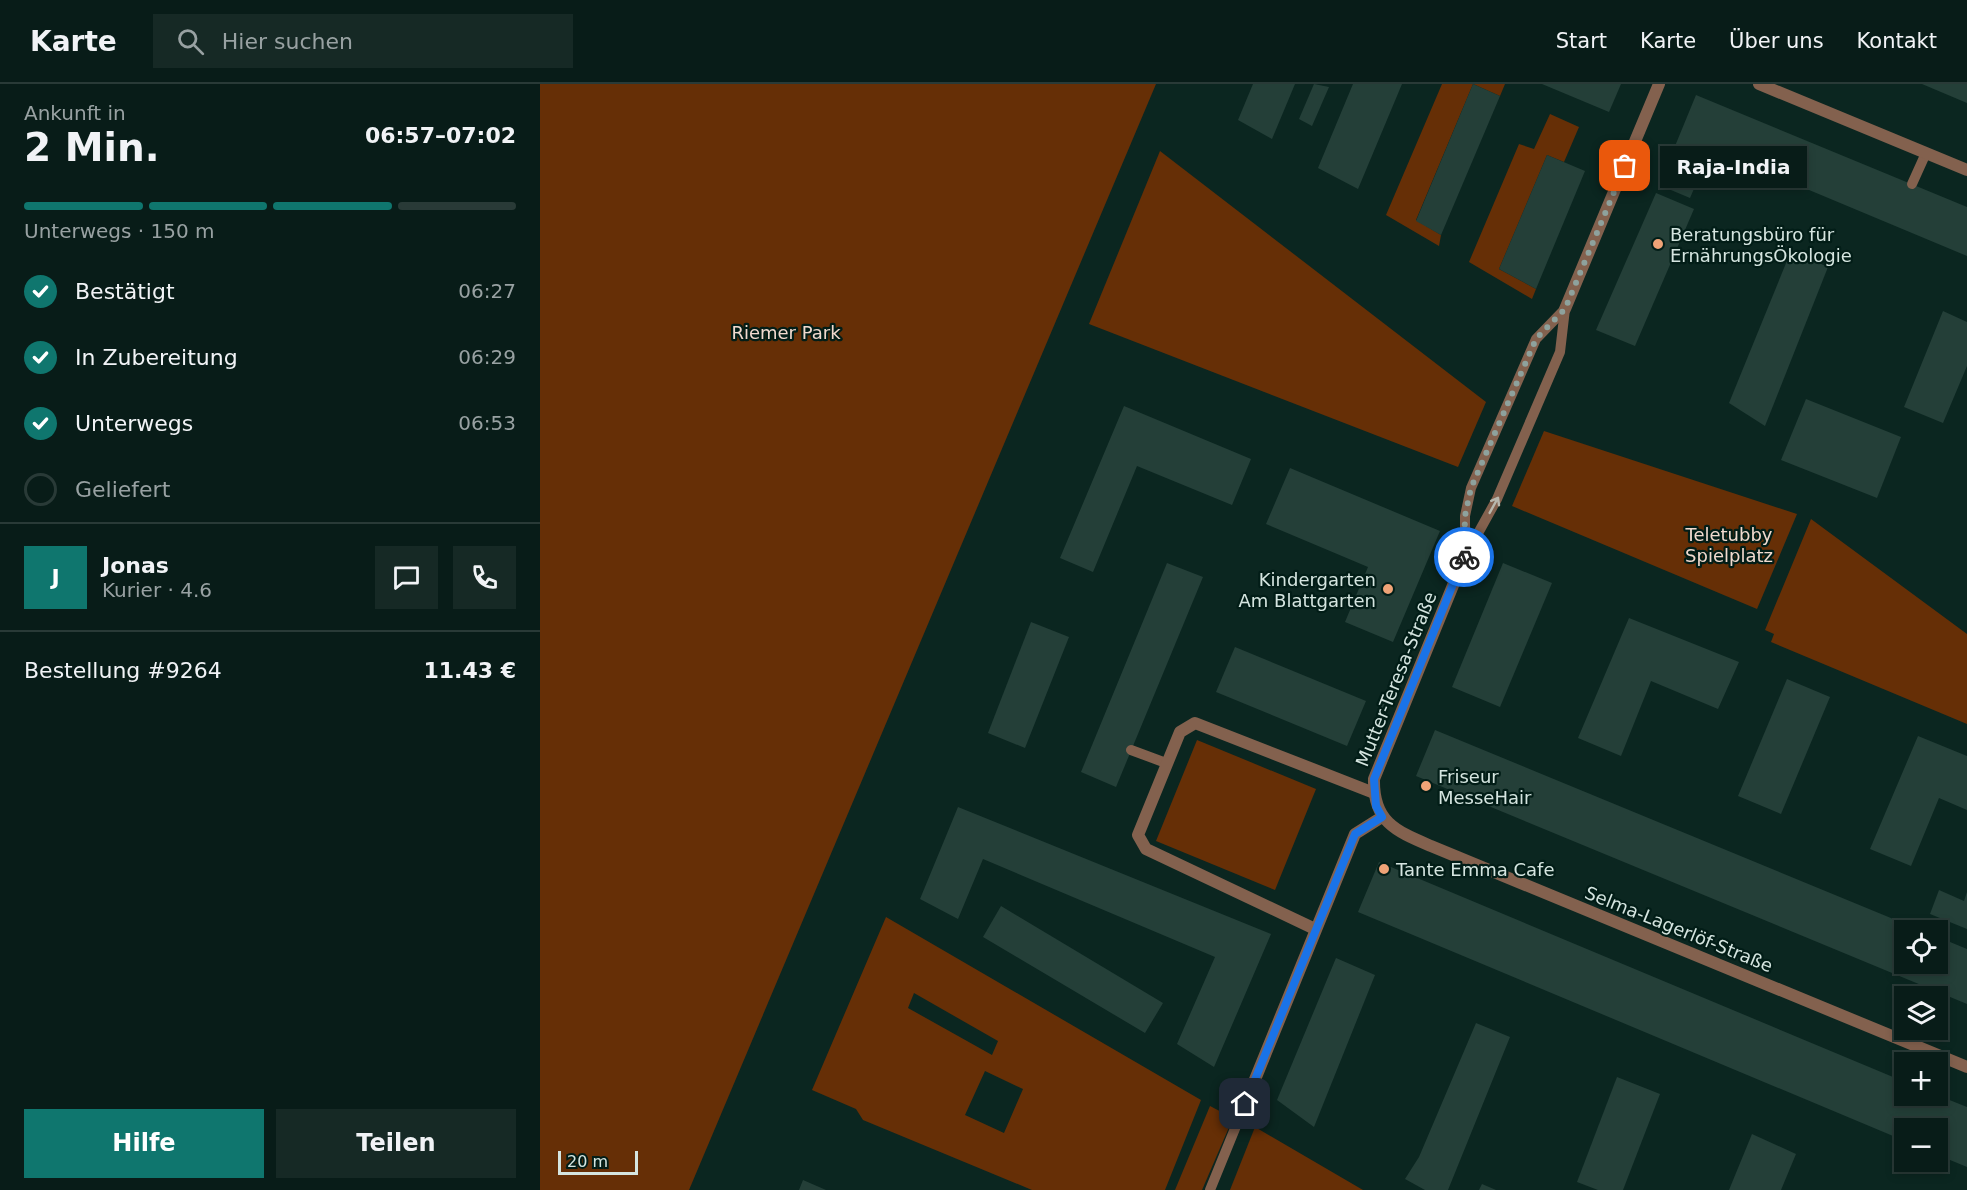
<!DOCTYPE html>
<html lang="de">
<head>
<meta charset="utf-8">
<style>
  body { margin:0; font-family:"DejaVu Sans",sans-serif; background:#162925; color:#f1f3f6; height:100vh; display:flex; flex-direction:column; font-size:22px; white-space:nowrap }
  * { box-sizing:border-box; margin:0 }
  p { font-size:20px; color:#98a1a2 }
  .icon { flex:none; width:33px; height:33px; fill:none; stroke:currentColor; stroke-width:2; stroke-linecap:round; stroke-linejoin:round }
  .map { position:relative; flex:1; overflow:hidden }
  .side { display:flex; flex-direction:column; background:#081c18; width:540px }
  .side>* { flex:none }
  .fabs { position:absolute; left:1354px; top:836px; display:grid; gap:12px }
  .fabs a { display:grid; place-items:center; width:54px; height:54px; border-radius:0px; background:#081c18; box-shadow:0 3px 9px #0003,0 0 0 2px #293a37; font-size:30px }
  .scale { position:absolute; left:18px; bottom:15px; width:80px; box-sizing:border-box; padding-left:6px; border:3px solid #d5e5e0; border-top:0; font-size:16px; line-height:21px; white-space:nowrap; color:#d5e5e0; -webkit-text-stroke:4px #021d17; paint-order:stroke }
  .pin { position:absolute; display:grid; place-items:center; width:51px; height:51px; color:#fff; margin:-26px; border-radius:12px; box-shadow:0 3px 9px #0006 }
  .courier { position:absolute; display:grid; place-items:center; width:60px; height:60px; margin:-30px; border:4px solid #1a73e8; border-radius:50%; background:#fff; color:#222; box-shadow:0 2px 8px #0007 }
  .bubble { position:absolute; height:42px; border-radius:0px; background:#081c18; box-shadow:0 3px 9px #0003,0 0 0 2px #293a37; font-size:20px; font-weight:700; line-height:42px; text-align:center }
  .head em { font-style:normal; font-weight:700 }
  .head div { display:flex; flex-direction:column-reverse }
  .head { display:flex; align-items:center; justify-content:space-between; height:102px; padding:0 24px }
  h1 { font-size:39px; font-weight:700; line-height:45px }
  .bar { display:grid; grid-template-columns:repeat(4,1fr); gap:9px 6px; align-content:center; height:72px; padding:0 24px }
  .bar i { height:8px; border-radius:4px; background:#293a37 }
  .bar .current { background:#0f766e }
  .bar p { grid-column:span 4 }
  .line { display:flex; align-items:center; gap:15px; padding:0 24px; border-top:2px solid #293a37 }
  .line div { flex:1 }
  .round { display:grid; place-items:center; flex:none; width:63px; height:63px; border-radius:0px; background:#162925 }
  ol { padding:0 24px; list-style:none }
  li { display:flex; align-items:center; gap:18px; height:66px }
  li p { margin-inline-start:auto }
  li .icon { padding:6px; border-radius:50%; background:#0f766e; color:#fff; stroke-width:4 }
  li:last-child { color:#98a1a2 }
  li i { width:33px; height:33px; border:3px solid #293a37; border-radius:50% }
  .button { display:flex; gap:12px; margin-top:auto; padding:12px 24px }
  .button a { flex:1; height:69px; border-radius:0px; background:#0f766e; color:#fff; font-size:24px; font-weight:700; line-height:69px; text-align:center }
  .button a+a { background:#162925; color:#f1f3f6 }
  header { display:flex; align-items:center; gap:36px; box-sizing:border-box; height:84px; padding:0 30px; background:#081c18; border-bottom:2px solid #293a37 }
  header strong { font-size:28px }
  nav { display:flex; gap:33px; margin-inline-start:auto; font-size:21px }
  .search { width:420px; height:54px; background:#162925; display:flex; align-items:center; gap:15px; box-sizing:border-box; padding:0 21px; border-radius:0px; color:#98a1a2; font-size:22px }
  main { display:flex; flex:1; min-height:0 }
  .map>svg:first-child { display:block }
</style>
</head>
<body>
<header>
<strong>Karte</strong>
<div class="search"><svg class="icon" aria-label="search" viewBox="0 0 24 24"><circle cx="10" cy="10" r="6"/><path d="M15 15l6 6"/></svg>Hier suchen</div>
<nav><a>Start</a><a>Karte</a><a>Über uns</a><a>Kontakt</a></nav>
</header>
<main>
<section class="side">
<div class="head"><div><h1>2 Min.</h1><p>Ankunft in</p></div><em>06:57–07:02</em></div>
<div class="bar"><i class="current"></i><i class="current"></i><i class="current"></i><i></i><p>Unterwegs · 150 m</p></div>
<ol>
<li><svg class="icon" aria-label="check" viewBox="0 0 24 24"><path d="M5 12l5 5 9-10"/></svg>Bestätigt<p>06:27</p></li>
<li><svg class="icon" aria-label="check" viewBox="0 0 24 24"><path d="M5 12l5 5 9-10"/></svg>In Zubereitung<p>06:29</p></li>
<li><svg class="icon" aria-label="check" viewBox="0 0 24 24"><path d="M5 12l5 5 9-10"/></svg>Unterwegs<p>06:53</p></li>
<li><i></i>Geliefert</li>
</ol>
<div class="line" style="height:108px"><b class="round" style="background:#0f766e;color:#fff">J</b><div><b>Jonas</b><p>Kurier · 4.6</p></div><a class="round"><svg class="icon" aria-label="chat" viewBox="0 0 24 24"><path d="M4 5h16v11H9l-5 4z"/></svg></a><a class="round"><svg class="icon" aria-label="phone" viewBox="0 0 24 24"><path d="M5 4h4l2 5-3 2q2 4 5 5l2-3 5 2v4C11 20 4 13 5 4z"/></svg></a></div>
<div class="line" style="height:78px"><div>Bestellung #9264</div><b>11.43 €</b></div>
<div class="button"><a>Hilfe</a><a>Teilen</a></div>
</section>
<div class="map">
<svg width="1427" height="1106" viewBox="0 0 1427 1106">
  <rect width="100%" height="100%" fill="#0b2620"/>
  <!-- green -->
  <g fill="#662f06" fill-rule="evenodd">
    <path d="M 0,0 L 616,0 L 149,1106 L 0,1106 Z"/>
    <path d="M 902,0 L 965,0 L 960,12 L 933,0 L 876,136 L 901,151 L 899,162 L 846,131 Z"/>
    <path d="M 1010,30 L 1039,43 L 1024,78 L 1007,71 L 959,185 L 996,205 L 992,215 L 929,178 L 979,60 L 994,65 Z"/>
    <path d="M 620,67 L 946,318 L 918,383 L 549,240 Z"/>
    <path d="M 1004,347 L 1257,430 L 1217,525 L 972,422 Z"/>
    <path d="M 1271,435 L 1427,550 L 1427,640 L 1231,558 L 1234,550 L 1225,546 Z"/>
    <path d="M 657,656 L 776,705 L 735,806 L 616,757 Z"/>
    <path d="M 346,833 L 661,1016 L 625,1106 L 492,1106 L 323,1036 L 316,1025 L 272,1006 ZM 374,909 L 458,957 L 452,971 L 368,924 ZM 445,987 L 483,1005 L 464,1049 L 425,1031 Z"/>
    <path d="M 670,1022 L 693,1034 L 662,1106 L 635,1106 Z"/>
    <path d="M 715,1043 L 823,1106 L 690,1106 Z"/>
  </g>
  <!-- building -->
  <g fill="#243f38">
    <path d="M 713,0 L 755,0 L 732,55 L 698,36 Z"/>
    <path d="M 774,0 L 789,3 L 772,42 L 759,35 Z"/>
    <path d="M 813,0 L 862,0 L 818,105 L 778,84 Z"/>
    <path d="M 933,0 L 960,12 L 901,151 L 876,137 Z"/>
    <path d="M 1002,0 L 1081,0 L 1069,28 Z"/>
    <path d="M 1382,0 L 1427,0 L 1427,19 Z"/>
    <path d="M 1156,11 L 1427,123 L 1427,172 L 1171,65 L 1150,114 L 1119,101 Z"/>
    <path d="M 1007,71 L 1045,87 L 996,205 L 959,185 Z"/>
    <path d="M 1116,109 L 1154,125 L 1095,262 L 1056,246 Z"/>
    <path d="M 1251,167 L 1288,183 L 1225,342 L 1189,319 Z"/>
    <path d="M 1403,227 L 1427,238 L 1427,282 L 1403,339 L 1364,323 Z"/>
    <path d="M 1266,315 L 1361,353 L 1337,414 L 1241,376 Z"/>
    <path d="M 584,322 L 711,375 L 692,421 L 597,382 L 553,488 L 520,474 Z"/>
    <path d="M 750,384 L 900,447 L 853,558 L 805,538 L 828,483 L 726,440 Z"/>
    <path d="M 627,479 L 663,493 L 576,703 L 541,688 Z"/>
    <path d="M 963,479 L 1012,499 L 960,623 L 912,603 Z"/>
    <path d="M 1089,534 L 1199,578 L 1178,625 L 1111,597 L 1081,672 L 1038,654 Z"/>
    <path d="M 491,538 L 529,553 L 485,664 L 448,649 Z"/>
    <path d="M 695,563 L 826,617 L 807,662 L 676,608 Z"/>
    <path d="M 1247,595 L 1290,613 L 1241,730 L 1198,712 Z"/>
    <path d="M 845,612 L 851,615 L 843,636 L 837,633 Z"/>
    <path d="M 895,646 L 1380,846 L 1365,846 L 1365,879 L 1398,879 L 1398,853 L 1427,865 L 1427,920 L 876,692 Z"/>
    <path d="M 1378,652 L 1427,672 L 1427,726 L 1399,714 L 1371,782 L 1330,765 Z"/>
    <path d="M 418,723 L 731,850 L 674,983 L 637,960 L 675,873 L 443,775 L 418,835 L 380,815 Z"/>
    <path d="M 839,778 L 1365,998 L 1365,1011 L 1397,1011 L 1427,1023 L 1427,1083 L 1398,1071 L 1398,1044 L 1365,1044 L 1365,1057 L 818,828 Z"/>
    <path d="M 1399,806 L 1424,817 L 1427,808 L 1427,845 L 1390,830 Z"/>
    <path d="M 461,822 L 623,919 L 605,949 L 443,853 Z"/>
    <path d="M 796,874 L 835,891 L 774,1043 L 737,1016 Z"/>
    <path d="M 936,939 L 970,953 L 908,1106 L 885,1106 L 865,1095 L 879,1073 Z"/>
    <path d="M 1077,993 L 1120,1010 L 1083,1106 L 1058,1106 L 1037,1098 Z"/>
    <path d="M 1212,1050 L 1256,1070 L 1241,1106 L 1189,1106 Z"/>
    <path d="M 263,1096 L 286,1106 L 259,1106 Z"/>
    <path d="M 942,1100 L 956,1106 L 939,1106 Z"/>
  </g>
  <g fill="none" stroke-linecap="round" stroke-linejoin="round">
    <!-- service -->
    <g stroke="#83614e" stroke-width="10">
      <path d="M 1372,100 L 1386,69"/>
      <path d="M 926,471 L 957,415 L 1020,268 L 1025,225"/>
      <path d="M 925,472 L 925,432 L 931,404 L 996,255 L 1025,225"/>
      <path d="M 591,666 L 626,679"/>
      <path d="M 670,1106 L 705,1020"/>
    </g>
    <!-- minor -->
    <g stroke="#83614e" stroke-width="12">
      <path d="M 1219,0 L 1427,86"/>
      <path d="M 1025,225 L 1119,0"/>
      <path d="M 925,472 L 834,695 C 833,738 856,747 891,762 L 1427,983"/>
      <path d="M 775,845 L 606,765 L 598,751 L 640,648 L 655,639 L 834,709"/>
      <path d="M 705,1020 L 815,750 L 842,733"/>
    </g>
  </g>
  <!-- one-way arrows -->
  <defs><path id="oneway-shaft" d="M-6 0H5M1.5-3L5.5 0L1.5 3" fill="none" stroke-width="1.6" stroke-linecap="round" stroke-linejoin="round" transform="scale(1.5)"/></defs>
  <use stroke="#b8b7ad" href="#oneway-shaft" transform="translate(954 421) rotate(-61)"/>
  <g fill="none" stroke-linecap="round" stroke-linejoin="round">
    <!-- done -->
    <path stroke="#8ea29d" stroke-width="6" stroke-dasharray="0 10.8" d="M 924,473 L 925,432 L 931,404 L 996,255 L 1025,225 L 1085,82"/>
    <!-- route -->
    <path stroke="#1a73e8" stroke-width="8" d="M 705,1020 L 815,750 L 842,733 L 836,722 L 834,695 L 924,473"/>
  </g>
  <!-- markers -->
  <g fill="#efa377" stroke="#021d17" stroke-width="2">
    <circle cx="1118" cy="160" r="6"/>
    <circle cx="848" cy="505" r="6"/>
    <circle cx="886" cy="702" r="6"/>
    <circle cx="844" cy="785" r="6"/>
  </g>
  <g text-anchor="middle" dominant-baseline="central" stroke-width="4.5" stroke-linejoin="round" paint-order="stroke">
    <!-- poi labels -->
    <g font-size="18" fill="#d5e5e0" stroke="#021d17" text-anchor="start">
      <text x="1130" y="150">Beratungsbüro für<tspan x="1130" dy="21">ErnährungsÖkologie</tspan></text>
      <text x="836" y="495" text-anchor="end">Kindergarten<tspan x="836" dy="21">Am Blattgarten</tspan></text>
      <text x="898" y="692">Friseur<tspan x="898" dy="21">MesseHair</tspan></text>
      <text x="856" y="785">Tante Emma Cafe</text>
    </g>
    <!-- park labels -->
    <g font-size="18" fill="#f1dace" stroke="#021d17">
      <text x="246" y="248">Riemer Park</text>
      <text x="1189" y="450">Teletubby<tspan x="1189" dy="21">Spielplatz</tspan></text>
    </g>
    <!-- street labels -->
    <g font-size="18" fill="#d5e5e0" stroke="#021d17">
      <text transform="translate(856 595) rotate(-68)">Mutter-Teresa-Straße</text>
      <text transform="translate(1139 845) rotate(22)">Selma-Lagerlöf-Straße</text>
    </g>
  </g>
</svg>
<div class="fabs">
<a><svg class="icon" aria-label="locate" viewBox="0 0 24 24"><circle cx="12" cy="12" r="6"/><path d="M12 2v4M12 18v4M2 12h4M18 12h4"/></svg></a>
<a><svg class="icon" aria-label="layers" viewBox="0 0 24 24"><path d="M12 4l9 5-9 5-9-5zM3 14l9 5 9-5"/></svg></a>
<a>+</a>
<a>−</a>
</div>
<div class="scale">20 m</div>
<div class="pin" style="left:1085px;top:82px;background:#ea580c"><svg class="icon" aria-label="bag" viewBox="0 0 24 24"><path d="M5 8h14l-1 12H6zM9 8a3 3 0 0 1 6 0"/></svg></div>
<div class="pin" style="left:705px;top:1020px;background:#1f2937"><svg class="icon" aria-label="home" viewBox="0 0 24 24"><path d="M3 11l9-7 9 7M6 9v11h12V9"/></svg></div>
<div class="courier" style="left:924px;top:473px"><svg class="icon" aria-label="bike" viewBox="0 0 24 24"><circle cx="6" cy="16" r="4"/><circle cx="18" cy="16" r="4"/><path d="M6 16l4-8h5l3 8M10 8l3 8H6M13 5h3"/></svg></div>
<div class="bubble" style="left:1120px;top:62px;width:147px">Raja-India</div>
</div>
</main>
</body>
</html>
